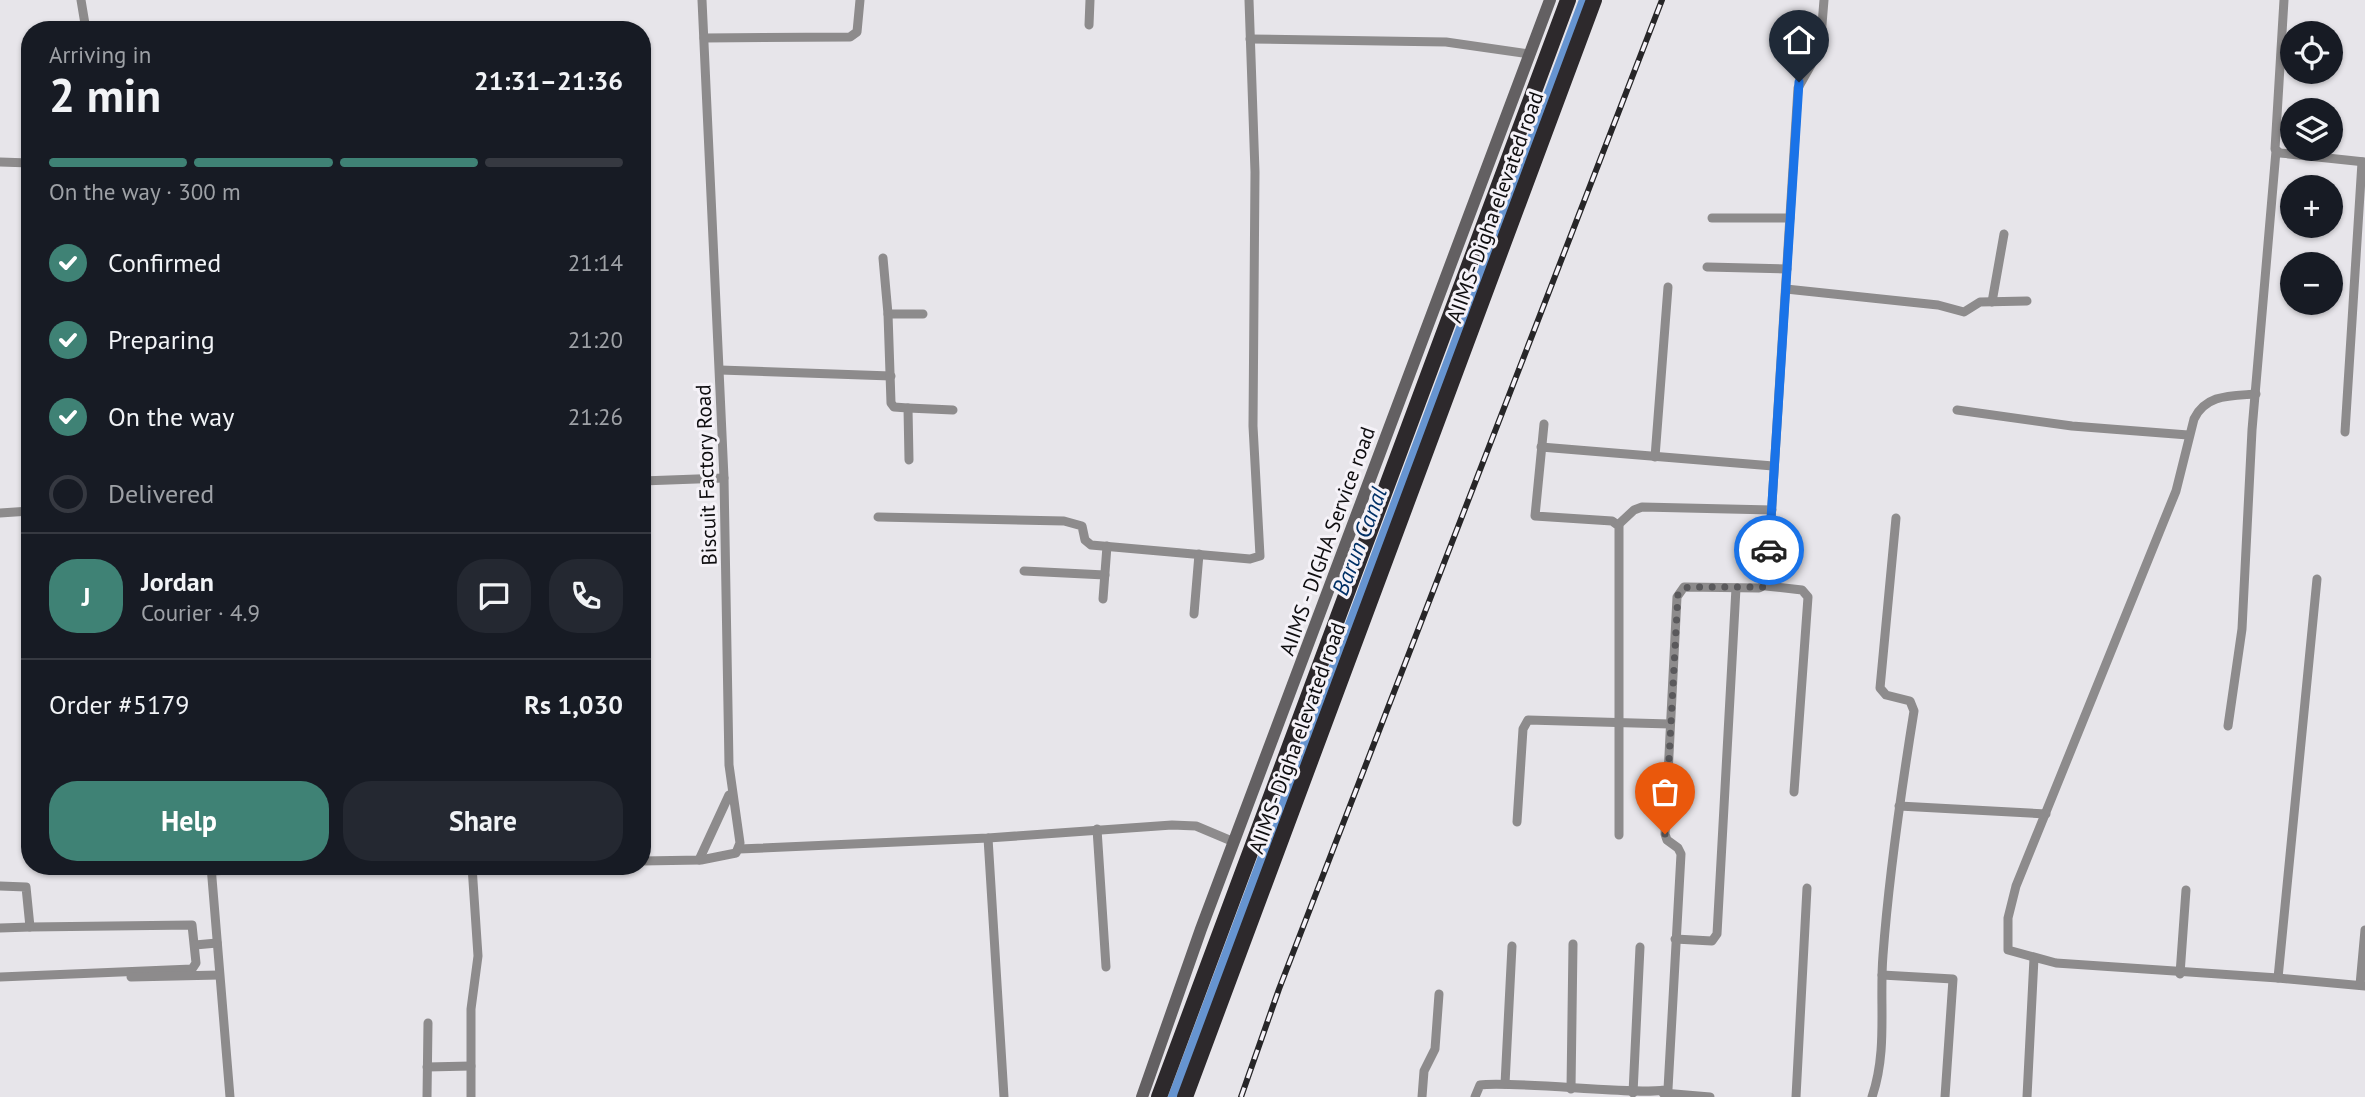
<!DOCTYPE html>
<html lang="en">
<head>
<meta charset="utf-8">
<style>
  body { margin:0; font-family:"PT Sans",sans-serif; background:#242831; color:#f1f3f6; height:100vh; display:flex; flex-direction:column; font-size:26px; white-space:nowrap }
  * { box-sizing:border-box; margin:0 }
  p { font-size:23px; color:#9ea1a6 }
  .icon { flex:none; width:38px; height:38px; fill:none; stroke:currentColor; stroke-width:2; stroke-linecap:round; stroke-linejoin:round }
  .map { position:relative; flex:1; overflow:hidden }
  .details { position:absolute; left:21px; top:21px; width:630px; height:854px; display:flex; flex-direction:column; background:#171b24; border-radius:28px; box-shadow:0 2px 5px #0004 }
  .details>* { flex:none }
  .buttons { position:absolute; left:2280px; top:21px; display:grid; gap:14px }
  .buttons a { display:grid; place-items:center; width:63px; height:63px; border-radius:50%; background:#171b24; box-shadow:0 2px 5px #0004; font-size:35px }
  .pin { position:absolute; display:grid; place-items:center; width:60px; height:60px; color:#fff; margin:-72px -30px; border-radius:50% 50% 50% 0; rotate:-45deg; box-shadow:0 0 7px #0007 }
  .pin .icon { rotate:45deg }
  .courier { position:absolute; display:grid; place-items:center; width:70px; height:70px; margin:-35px; border:5px solid #1a73e8; border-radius:50%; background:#fff; color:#222; box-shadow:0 2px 9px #0007 }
  .summary em { font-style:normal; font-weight:800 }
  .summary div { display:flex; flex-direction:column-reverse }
  .summary { display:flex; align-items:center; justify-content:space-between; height:119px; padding:0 28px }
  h1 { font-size:46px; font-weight:800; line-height:52px }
  .bar { display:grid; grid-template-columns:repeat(4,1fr); gap:10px 7px; align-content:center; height:84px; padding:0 28px }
  .bar i { height:9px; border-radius:5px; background:#363941 }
  .bar .on { background:#3f8275 }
  .bar p { grid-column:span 4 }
  .line { display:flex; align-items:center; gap:18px; padding:0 28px; border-top:2px solid #363941 }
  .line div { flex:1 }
  .round { display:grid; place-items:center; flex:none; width:74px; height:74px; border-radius:28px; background:#242831 }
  ol { padding:0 28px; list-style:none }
  li { display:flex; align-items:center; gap:21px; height:77px }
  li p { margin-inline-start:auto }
  li .icon { padding:7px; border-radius:50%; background:#3f8275; color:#fff; stroke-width:4 }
  li:last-child { color:#9ea1a6 }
  li i { width:38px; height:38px; border:4px solid #363941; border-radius:50% }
  .button { display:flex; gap:14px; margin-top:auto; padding:14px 28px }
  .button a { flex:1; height:80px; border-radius:28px; background:#3f8275; color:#fff; font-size:28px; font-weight:800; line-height:80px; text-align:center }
  .button a+a { background:#242831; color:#f1f3f6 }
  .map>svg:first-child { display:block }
</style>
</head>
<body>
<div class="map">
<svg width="2365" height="1097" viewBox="0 0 2365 1097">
  <rect width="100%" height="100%" fill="#e7e5ea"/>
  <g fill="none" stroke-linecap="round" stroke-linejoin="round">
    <!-- canal -->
    <path stroke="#6694d0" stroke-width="10" d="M 1173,1097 L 1584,0"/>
    <!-- minor -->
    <g stroke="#8d8b8c" stroke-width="9">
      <path d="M 81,0 L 86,30"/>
      <path d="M 2284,0 L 2275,149 L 2280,153 L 2365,162"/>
      <path d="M 1089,25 L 1090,0"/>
      <path d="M 704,38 L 850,37 L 857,32 L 860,0"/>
      <path d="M 1250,39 L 1446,42 L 1529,54"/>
      <path d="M 0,162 L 30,163"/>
      <path d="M 1712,218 L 1790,218"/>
      <path d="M 883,258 L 888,314"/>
      <path d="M 1707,267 L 1787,269"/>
      <path d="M 1786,289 L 1938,305 L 1964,312 L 1980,302 L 2027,301"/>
      <path d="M 1992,302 L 2004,234"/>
      <path d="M 720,370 L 891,376"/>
      <path d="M 2256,394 C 2231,396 2206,394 2194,419 L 2176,491 L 2016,886 L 2008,918 L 2008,950 L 2056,963 L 2278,978 L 2317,579"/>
      <path d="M 908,408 L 953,410"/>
      <path d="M 1957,410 L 2072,426 L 2188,435"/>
      <path d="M 1544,424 L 1535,516 L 1612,521 L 1619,526 L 1619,835"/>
      <path d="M 2345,432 L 2362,162"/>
      <path d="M 1541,447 L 1773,466"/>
      <path d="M 1655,457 L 1668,287"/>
      <path d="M 909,460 L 908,408 L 894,407 L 891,403 L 888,314 L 923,314"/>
      <path d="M 642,481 L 724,478"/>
      <path d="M 0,513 L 30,511"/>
      <path d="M 878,517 L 1064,521 L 1082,526 L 1085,540 L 1091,545 L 1250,559 L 1260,556 L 1253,426 L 1255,172 L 1249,0"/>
      <path d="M 1619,524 L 1634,510 L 1642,507 L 1772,510"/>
      <path d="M 1024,571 L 1105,575"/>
      <path d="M 1766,586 L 1802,590 L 1808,597 L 1794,792"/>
      <path d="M 1103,599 L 1107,546"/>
      <path d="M 1194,614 L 1199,554"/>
      <path d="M 2228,726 L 2242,629 L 2252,430 L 2276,151"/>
      <path d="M 1899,806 L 2046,814"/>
      <path d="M 1517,822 L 1523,729 L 1528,720 L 1670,724"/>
      <path d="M 1097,829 L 1106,967"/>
      <path d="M 988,838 L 1004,1097"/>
      <path d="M 739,849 L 988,838 L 1172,825 L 1196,826 L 1234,842"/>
      <path d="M 699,860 L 729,795"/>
      <path d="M 642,861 L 701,860 L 736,853 L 740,843 L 729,765 L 724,478 L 702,0"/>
      <path d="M 211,866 L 230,1097"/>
      <path d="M 211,871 L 315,866"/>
      <path d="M 0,886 L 26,887 L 30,927 L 192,925 L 196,963 L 192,969 L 0,977"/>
      <path d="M 0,928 L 30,927"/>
      <path d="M 1675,939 L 1712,941 L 1717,934 L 1736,588"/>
      <path d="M 195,945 L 217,943"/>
      <path d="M 2180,974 L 2186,890"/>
      <path d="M 1882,975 L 1953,979 L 1945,1097"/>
      <path d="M 131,977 L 219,975"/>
      <path d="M 2278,978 L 2365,986"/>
      <path d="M 2360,985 L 2365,930"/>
      <path d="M 427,1067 L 471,1066"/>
      <path d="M 1505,1084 L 1512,946"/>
      <path d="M 1571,1089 L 1573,944"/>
      <path d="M 1633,1093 L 1640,947"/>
      <path d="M 1663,1093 L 1710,1097"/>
      <path d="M 427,1097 L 428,1023"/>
      <path d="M 471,1097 L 471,1009 L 478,956 L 472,866"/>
      <path d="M 1422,1097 L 1424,1071 L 1435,1049 L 1439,994"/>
      <path d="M 1475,1097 L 1480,1085 C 1512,1080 1654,1097 1668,1089 L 1681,854 L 1678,848 L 1667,840 L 1665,834 L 1677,597 L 1684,587 L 1759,588 L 1767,584 L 1798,88 L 1820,49 L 1824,0"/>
      <path d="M 1796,1097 L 1807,888"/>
      <path d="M 1872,1097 C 1888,1050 1879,1003 1883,955 C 1889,873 1901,792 1914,711 L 1910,701 L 1886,695 L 1880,688 L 1896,518"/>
      <path d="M 2027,1097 L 2034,958"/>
    </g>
    <!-- secondary -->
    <path stroke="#636062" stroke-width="12" d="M 1142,1097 L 1201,929 L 1550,0"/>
    <!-- motorway -->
    <g stroke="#2d292c" stroke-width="16">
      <path d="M 1159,1097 L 1568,0"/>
      <path d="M 1185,1097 L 1594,0"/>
    </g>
    <defs>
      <path id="rail" d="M 1241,1097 L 1279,989 L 1662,0"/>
    </defs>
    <!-- rail casing -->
    <use href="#rail" stroke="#272628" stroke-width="6"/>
    <!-- rail -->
    <use href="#rail" stroke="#f5f2f8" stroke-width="3.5" stroke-dasharray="10" stroke-linecap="butt"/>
  </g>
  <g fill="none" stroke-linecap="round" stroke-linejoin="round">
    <!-- done -->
    <path stroke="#5a595c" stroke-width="7" stroke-dasharray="0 12.6" d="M 1665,834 L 1678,593 L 1688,587 L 1765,587 L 1769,550"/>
    <!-- route -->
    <path stroke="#1a73e8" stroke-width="9" d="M 1769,550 L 1799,82"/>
  </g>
  <g text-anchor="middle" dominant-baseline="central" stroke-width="6" stroke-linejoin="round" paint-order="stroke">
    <!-- street labels -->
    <g font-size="21" fill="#0e0d0f" stroke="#f5f2f8">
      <text transform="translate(1495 207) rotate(-70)">AIIMS- Digha elevated road</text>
      <text transform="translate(706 475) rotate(-92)">Biscuit Factory Road</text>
      <text transform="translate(1327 541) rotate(-70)">AIIMS - DIGHA Service road</text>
      <text transform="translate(1297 738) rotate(-70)">AIIMS- Digha elevated road</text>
    </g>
    <!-- water labels -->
    <g font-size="23" font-style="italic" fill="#003066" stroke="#f5f2f8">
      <text transform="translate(1359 541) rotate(-69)">Barun Canal</text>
    </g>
  </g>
</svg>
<div class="buttons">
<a><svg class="icon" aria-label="locate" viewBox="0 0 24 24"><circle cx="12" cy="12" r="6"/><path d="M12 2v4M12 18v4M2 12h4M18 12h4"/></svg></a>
<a><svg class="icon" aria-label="layers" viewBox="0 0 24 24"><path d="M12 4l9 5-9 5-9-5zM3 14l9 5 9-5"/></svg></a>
<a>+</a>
<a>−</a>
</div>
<div class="pin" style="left:1665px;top:834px;background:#ea580c"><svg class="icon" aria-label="bag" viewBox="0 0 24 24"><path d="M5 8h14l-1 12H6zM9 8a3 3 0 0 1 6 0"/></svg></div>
<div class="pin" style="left:1799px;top:82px;background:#1f2937"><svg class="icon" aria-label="home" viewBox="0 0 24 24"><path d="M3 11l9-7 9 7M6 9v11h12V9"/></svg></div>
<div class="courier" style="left:1769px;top:550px"><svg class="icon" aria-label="car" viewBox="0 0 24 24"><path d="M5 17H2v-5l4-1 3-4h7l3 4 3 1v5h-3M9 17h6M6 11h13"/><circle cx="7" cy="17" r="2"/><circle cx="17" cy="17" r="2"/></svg></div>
<section class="details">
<div class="summary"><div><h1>2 min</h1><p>Arriving in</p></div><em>21:31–21:36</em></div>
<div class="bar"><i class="on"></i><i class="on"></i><i class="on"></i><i></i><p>On the way · 300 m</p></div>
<ol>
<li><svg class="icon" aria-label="check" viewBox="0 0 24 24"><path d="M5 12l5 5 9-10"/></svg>Confirmed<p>21:14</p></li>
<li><svg class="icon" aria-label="check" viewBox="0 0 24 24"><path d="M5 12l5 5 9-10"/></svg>Preparing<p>21:20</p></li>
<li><svg class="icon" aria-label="check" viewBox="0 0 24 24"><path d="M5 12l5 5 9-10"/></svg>On the way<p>21:26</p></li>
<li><i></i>Delivered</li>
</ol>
<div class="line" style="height:126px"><b class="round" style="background:#3f8275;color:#fff">J</b><div><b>Jordan</b><p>Courier · 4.9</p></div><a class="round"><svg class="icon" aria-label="chat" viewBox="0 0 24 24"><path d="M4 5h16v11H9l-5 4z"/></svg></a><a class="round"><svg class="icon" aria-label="phone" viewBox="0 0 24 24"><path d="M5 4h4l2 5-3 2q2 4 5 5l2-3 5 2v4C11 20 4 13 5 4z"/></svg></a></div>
<div class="line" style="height:91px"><div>Order #5179</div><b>Rs 1,030</b></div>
<div class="button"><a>Help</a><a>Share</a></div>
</section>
</div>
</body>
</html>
